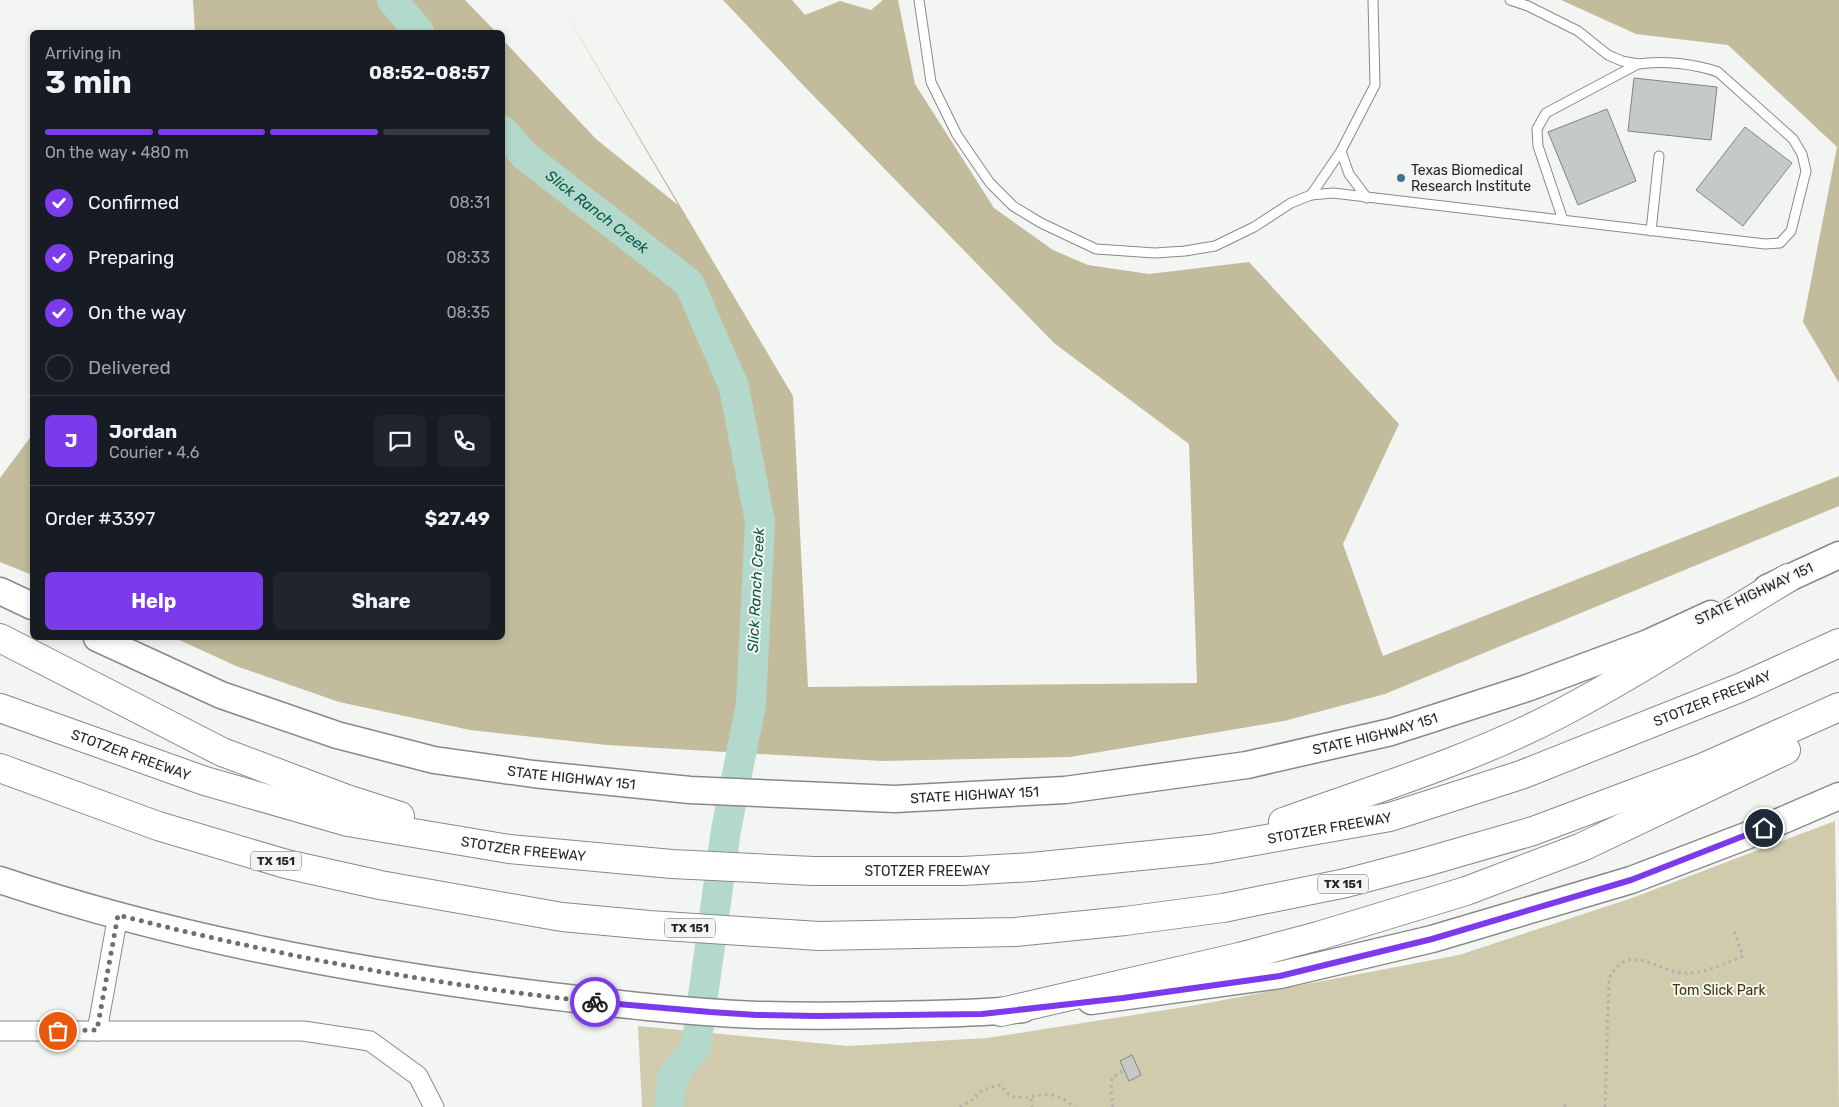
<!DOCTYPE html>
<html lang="en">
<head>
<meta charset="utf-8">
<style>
  body { margin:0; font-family:Rubik,sans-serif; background:#20242c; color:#f1f3f6; height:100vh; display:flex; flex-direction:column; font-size:19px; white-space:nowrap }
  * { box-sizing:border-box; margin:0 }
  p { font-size:16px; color:#9ea1a6 }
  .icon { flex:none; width:28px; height:28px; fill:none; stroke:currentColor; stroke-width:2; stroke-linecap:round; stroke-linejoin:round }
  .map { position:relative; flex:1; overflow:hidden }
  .sheet { position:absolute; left:30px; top:30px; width:475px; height:610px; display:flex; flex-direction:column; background:#171b24; border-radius:8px; box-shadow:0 2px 8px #0003 }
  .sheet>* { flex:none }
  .pin { position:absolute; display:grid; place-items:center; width:42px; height:42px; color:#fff; margin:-21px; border:2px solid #fff; border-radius:50%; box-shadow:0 1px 5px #0007 }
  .courier { position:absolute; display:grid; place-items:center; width:50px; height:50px; margin:-25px; border:4px solid #7c3aed; border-radius:50%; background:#fff; color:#222; box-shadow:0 1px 6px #0007 }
  .head em { font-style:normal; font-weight:700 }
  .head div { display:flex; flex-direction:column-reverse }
  .head { display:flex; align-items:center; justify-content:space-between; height:85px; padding:0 15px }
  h1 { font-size:32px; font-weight:700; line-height:38px }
  .bar { display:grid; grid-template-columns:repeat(4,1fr); gap:8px 5px; align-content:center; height:60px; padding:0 15px }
  .bar i { height:6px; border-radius:4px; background:#363941 }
  .bar .active { background:#7c3aed }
  .bar p { grid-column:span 4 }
  .line { display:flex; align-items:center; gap:12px; padding:0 15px; border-top:1px solid #363941 }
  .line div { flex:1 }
  .round { display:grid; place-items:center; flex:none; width:52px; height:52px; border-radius:8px; background:#20242c }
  ol { padding:0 15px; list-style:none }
  li { display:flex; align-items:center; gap:15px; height:55px }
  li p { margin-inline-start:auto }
  li .icon { padding:5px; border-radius:50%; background:#7c3aed; color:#fff; stroke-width:4 }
  li:last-child { color:#9ea1a6 }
  li i { width:28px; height:28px; border:2px solid #363941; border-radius:50% }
  .cta { display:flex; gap:10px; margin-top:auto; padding:10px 15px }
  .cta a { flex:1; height:58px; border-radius:8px; background:#7c3aed; color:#fff; font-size:20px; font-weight:700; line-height:58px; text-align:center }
  .cta a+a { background:#20242c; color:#f1f3f6 }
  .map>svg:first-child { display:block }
</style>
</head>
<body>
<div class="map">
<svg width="1839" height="1107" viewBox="0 0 1839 1107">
  <rect width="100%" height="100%" fill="#f3f5f2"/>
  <!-- green -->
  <path fill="#d1cbae" d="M 1835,821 L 1839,1107 L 642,1107 L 638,1026 L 848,1046 L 987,1038 L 1197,1005 L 1459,955 L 1632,898 Z"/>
  <!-- forest -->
  <g fill="#c2bc9d">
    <path d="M 193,0 L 465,0 L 496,32 L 195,32 Z"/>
    <path d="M 558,0 L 793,396 L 808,687 L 1197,683 L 1189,444 L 1054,343 L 802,84 L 723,0 L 792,0 L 805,15 L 840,1 L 871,10 L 883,0 L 898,0 L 915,84 L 994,208 L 1053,250 L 1088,265 L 1149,274 L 1249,262 L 1399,424 L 1343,544 L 1383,656 L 1839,476 L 1839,506 L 1385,694 L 1284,721 L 1070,757 L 882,761 L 607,745 L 470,730 L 339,702 L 236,666 L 175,638 L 502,638 L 503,40 L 596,139 L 678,205 Z"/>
    <path d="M 1561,0 L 1839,0 L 1839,383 L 1803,322 L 1837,147 L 1728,45 L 1636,34 Z"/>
    <path d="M 32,435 L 32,575 L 0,562 L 0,478 Z"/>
  </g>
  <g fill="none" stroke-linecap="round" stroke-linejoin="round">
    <!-- river -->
    <g stroke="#b3d9cd" stroke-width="30">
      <path d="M 392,0 L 419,32"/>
      <path id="s1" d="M 502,130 L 525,156 L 689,283 L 734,387 L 760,522 L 751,704 L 726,830 L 696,1047 L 672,1077 L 669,1107"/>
    </g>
  </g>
  <!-- building -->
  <g fill="#c6cac7" stroke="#818482">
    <path d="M 1634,78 L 1717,87 L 1711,140 L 1628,131 Z"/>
    <path d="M 1607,109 L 1636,181 L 1578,205 L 1548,132 Z"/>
    <path d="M 1745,127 L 1792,163 L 1743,226 L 1696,190 Z"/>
    <path d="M 1132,1055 L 1141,1075 L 1129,1081 L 1120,1061 Z"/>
  </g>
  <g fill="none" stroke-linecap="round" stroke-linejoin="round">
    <defs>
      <g id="service">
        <path d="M 919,0 L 931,82 L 957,135 L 990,183 L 1013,206 L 1041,223 L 1096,249 L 1155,253 L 1185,251 L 1215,246 L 1254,227 L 1291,203 L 1311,195 L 1333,193 L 1765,244 L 1780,243 L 1791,231 L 1806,171 L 1802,154 L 1793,139 L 1718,72 C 1696,64 1662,60 1638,64 L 1546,113 L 1537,129 L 1538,146 L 1563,220"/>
        <path d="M 1510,0 L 1528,6 L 1578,31 L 1608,55 L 1622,61 L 1638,64"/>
        <path d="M 1341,151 L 1349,174 L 1367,198"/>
        <path d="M 1311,195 L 1341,151 L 1375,85 L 1373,0"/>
        <path d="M 1651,231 L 1659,156"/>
      </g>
      <g id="minor">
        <path d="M 0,1031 L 303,1031 L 370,1041 L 418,1076 L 434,1107"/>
        <path d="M 97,1031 L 118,915"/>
      </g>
      <g id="secondary">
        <path d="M 1767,588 L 1839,555"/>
        <path d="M 0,591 L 32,606"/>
        <path id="s2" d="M 97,638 L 221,695 L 337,735 L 434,760 L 533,774 L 690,790 L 895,799 L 1065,790 L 1247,765 L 1391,732 L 1527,688 L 1648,643 L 1711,614"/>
        <path d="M 0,880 C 173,938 354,971 534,994 C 608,1003 683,1012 757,1015 C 799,1016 840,1016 882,1015 C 929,1014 976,1014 1023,1009"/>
        <path d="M 1091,1001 L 1280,975 L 1432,939 L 1631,880 L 1746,836 L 1839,796"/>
      </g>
      <g id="motorway">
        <path d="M 0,638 L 222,752 L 347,799 L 400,816"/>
        <path id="s3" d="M 0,708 L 205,781 L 348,822 L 509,849 L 672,864 L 813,871 L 963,871 L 1032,867 L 1210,849 L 1390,817 L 1521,775 L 1742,687 L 1839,643"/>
        <path d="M 0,768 L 158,826 L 286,864 L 380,885 L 562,917 L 649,925 L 819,936 L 1015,932 L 1125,921 L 1223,908 L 1346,883 L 1422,863 L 1533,831 L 1704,767 L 1839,707"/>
        <path d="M 1283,822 C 1375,789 1470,760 1557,715 C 1636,674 1711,624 1788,578"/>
        <path d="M 1001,1012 L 1239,957 L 1318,936 L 1466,891 L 1582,847 L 1786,750"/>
      </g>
    </defs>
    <!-- service casing -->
    <use href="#service" stroke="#888a87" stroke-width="11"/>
    <!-- minor casing -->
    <use href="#minor" stroke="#888a87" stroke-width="21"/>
    <!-- secondary casing -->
    <use href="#secondary" stroke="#888a87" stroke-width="29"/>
    <!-- motorway casing -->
    <use href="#motorway" stroke="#888a87" stroke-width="30"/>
    <!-- path -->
    <g stroke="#afb0ae" stroke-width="3" stroke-dasharray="2.5 4" stroke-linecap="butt">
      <path d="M 1031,1099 L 1032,1107"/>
      <path d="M 960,1107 L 965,1103 L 969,1103 L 982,1090 L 1001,1085 C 1014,1107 1028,1093 1050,1095 C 1059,1095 1068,1102 1075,1107"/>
      <path d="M 1113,1107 L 1111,1089 L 1112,1078 L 1124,1070"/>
      <path d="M 1565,1107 L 1565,1104"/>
      <path d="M 1605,1107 L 1609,978 C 1630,939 1658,974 1687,973 C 1706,973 1726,963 1743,956 L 1734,931"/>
    </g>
    <!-- service -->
    <use href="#service" stroke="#fff" stroke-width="9"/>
    <!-- minor -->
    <use href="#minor" stroke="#fff" stroke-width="19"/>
    <!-- secondary -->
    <use href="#secondary" stroke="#fff" stroke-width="26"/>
    <!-- motorway -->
    <use href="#motorway" stroke="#fff" stroke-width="28"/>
  </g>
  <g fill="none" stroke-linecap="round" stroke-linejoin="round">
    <!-- done -->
    <path stroke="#6e6f6d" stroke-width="5" stroke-dasharray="0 9" d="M 58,1031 L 97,1030 L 118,915 C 275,955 434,985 595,1002"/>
    <!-- route -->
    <path stroke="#7c3aed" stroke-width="6" d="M 595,1002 L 710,1012 L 757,1015 L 818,1016 L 982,1014 L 1123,998 L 1280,976 L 1432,939 L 1631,880 L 1764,828"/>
  </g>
  <!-- markers -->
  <circle fill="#3c758f" stroke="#f3f5f2" stroke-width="2" cx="1401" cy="178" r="5"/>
  <g text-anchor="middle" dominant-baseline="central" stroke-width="4" stroke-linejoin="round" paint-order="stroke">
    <!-- shield labels -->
    <g fill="#f3f5f2" stroke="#646563" stroke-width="1">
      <rect x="251" y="851.5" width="50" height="19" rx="4"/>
      <rect x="1318" y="874.5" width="50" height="19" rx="4"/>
      <rect x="665" y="918.5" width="50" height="19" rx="4"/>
    </g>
    <g font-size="12" font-weight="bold" fill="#262726">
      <text x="276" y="861">TX 151</text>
      <text x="1343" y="884">TX 151</text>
      <text x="690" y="928">TX 151</text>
    </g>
    <!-- poi labels -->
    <g font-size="14" fill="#262726" stroke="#f3f5f2" text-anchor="start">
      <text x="1411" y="170">Texas Biomedical<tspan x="1411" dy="16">Research Institute</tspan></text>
    </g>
    <!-- street labels -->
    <g font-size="14" fill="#262726" stroke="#f3f5f2">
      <text transform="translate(1754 594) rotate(-25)">STATE HIGHWAY 151</text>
      <text stroke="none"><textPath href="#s3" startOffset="1759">STOTZER FREEWAY</textPath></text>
      <text stroke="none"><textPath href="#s2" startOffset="1308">STATE HIGHWAY 151</textPath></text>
      <text stroke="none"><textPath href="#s3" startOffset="139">STOTZER FREEWAY</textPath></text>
      <text stroke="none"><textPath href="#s2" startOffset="498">STATE HIGHWAY 151</textPath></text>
      <text stroke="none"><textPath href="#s2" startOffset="902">STATE HIGHWAY 151</textPath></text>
      <text stroke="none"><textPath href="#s3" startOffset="1354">STOTZER FREEWAY</textPath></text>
      <text stroke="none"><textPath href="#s3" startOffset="544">STOTZER FREEWAY</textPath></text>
      <text stroke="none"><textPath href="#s3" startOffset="949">STOTZER FREEWAY</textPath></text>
    </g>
    <!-- park labels -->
    <g font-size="14" fill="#423800" stroke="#f3f5f2">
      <text x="1719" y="990">Tom Slick Park</text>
    </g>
    <!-- water labels -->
    <g font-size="15" font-style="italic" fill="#0c5747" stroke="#f3f5f2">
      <text stroke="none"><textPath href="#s1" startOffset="126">Slick Ranch Creek</textPath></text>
      <text transform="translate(756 590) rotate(-87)">Slick Ranch Creek</text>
    </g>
  </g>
</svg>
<div class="pin" style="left:58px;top:1031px;background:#ea580c"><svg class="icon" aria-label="bag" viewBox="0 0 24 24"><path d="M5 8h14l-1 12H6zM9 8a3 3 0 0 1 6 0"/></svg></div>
<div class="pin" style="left:1764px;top:828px;background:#1f2937"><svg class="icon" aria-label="home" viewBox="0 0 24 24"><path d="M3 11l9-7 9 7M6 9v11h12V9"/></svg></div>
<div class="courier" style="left:595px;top:1002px"><svg class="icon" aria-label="bike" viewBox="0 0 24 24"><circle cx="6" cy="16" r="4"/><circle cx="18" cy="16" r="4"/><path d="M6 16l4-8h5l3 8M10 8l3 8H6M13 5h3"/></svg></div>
<section class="sheet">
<div class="head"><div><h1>3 min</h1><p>Arriving in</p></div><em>08:52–08:57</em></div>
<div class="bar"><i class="active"></i><i class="active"></i><i class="active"></i><i></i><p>On the way · 480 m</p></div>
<ol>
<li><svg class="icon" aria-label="check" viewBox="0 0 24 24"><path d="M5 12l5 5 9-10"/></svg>Confirmed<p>08:31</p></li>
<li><svg class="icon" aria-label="check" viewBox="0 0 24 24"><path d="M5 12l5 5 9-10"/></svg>Preparing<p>08:33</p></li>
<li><svg class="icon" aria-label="check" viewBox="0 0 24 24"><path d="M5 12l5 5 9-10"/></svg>On the way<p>08:35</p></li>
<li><i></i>Delivered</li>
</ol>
<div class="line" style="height:90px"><b class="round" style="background:#7c3aed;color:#fff">J</b><div><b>Jordan</b><p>Courier · 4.6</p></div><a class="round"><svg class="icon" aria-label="chat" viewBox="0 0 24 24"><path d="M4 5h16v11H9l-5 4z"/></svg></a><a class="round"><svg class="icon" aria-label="phone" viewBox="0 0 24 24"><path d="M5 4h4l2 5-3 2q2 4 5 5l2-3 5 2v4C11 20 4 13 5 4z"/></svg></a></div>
<div class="line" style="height:65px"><div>Order #3397</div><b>$27.49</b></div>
<div class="cta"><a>Help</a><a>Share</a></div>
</section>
</div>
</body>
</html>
